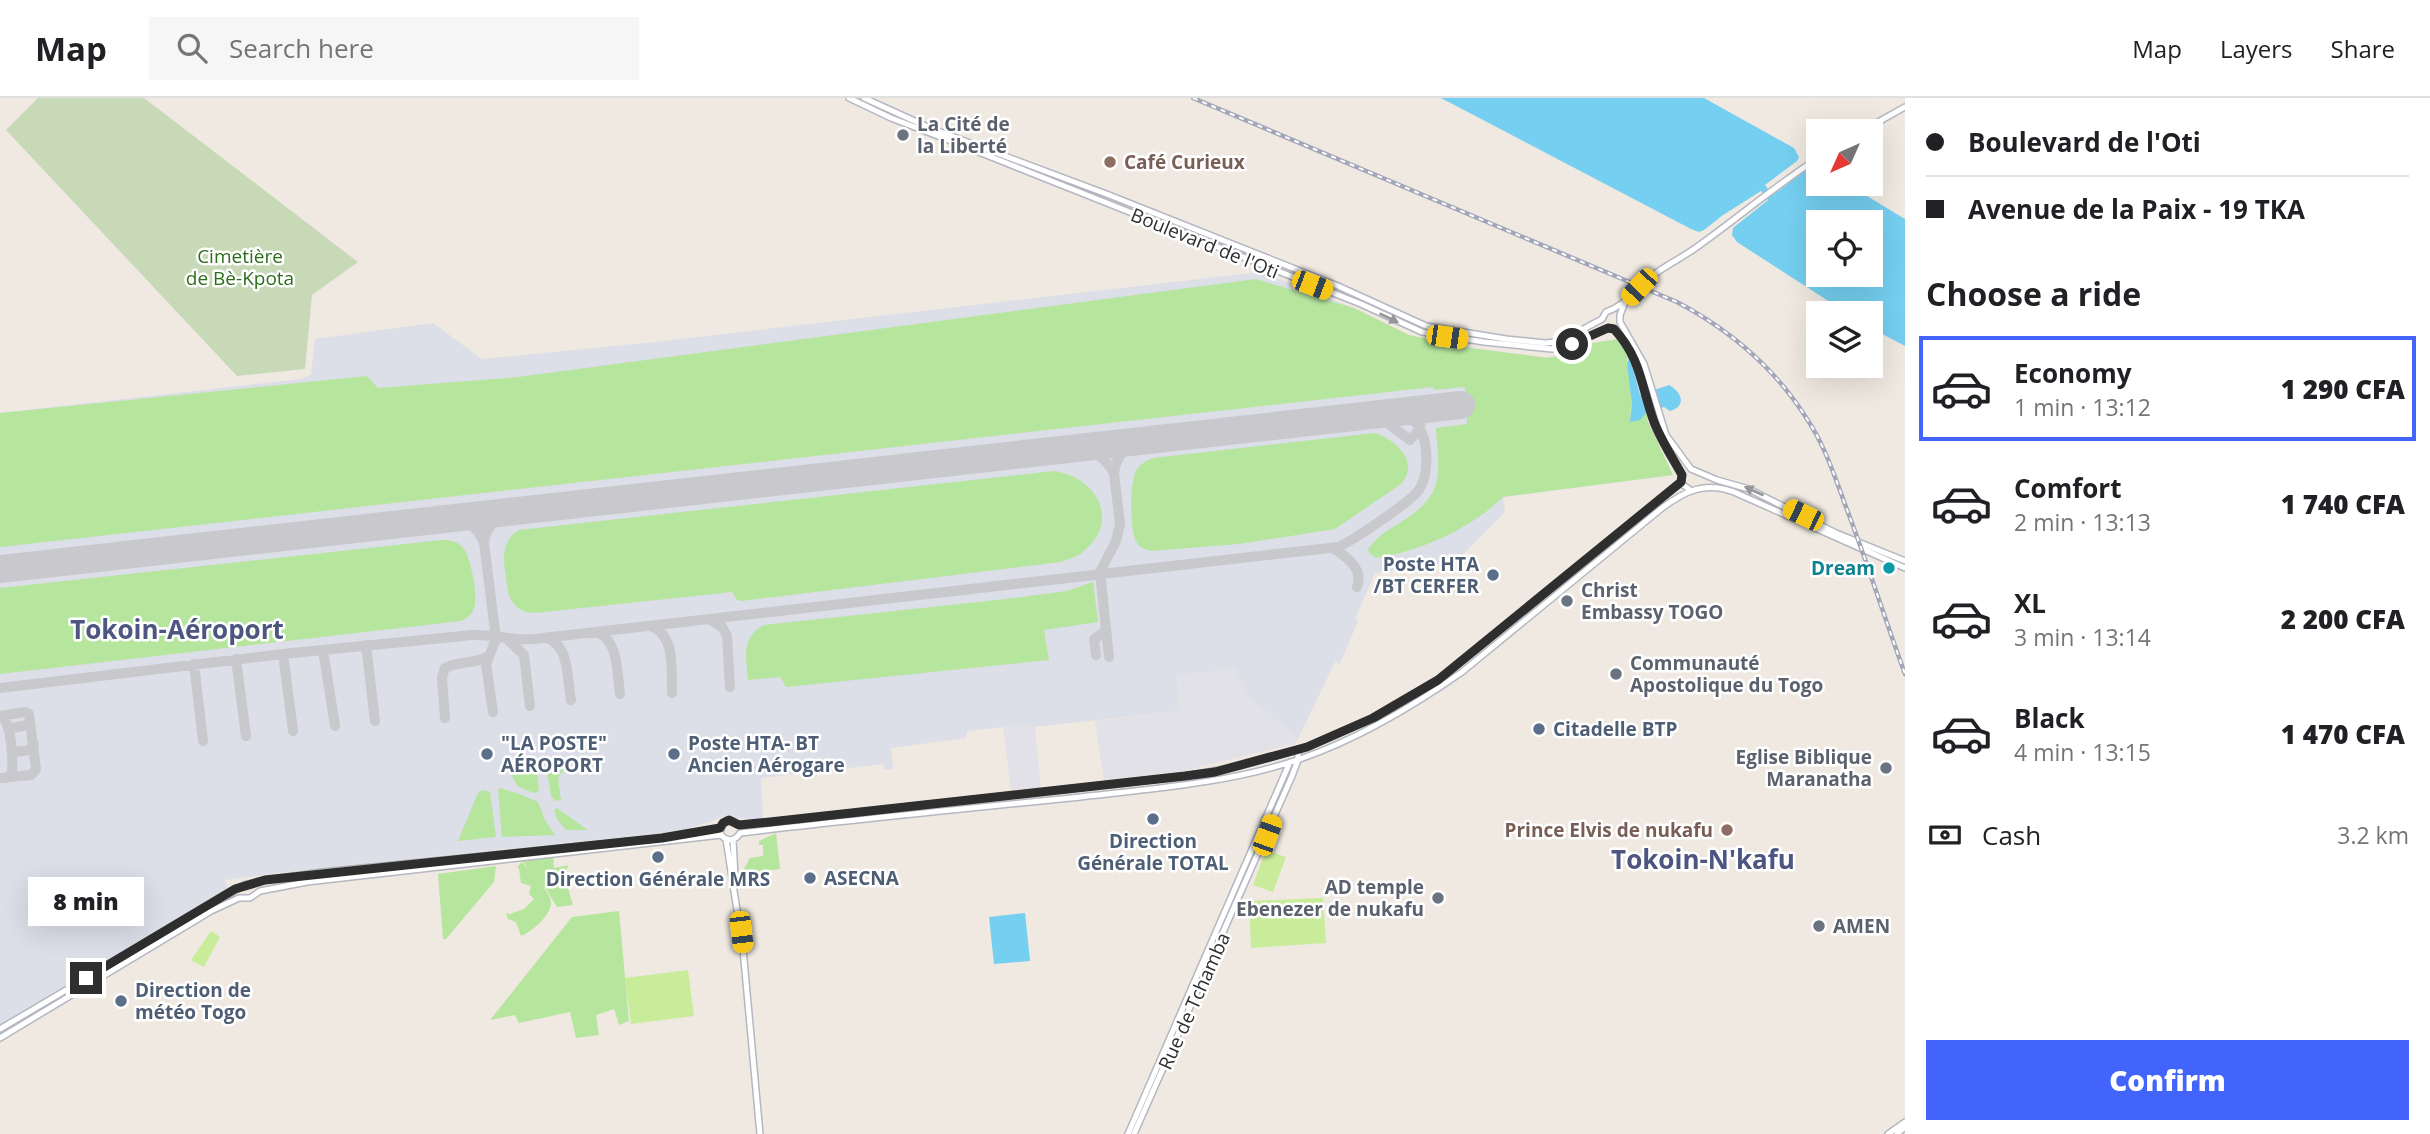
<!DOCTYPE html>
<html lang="en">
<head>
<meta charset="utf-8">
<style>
  body { margin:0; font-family:"Open Sans",sans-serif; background:#f6f6f6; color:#202124; height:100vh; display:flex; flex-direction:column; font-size:26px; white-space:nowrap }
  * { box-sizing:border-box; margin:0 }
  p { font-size:23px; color:#757577 }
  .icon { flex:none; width:38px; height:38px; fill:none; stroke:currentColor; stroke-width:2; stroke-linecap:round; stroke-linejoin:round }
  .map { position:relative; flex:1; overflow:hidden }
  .details { display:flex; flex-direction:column; background:#fff; width:525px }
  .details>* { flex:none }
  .hud { display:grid; align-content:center; height:154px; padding:0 21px; background:#fff }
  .needle { width:46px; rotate:225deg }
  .tools { position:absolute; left:1806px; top:21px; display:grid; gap:14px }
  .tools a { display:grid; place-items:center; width:77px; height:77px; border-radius:0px; background:#fff; box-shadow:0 7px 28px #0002; font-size:35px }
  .end { position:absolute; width:32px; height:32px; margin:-16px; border:9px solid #2e2e2e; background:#fff; box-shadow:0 0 0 4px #fff }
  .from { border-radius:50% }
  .bubble { position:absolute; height:49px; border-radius:0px; background:#fff; box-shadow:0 7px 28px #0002; font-size:23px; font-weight:800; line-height:49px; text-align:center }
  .car { position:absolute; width:21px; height:42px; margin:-21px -10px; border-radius:9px; box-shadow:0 0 5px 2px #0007; background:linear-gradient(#f5c518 24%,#345 0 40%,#f5c518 0 76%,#345 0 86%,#f5c518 0) }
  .hud b { display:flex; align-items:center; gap:24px; height:66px; font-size:26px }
  .hud b+b { border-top:2px solid #e0e0e0 }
  .hud i { width:18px; height:18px; background:#202124 }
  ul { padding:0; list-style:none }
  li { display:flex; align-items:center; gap:21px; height:105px; margin:0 14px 10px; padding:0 7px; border:4px solid transparent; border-radius:0px }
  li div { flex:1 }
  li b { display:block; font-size:26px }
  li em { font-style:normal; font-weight:800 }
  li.on { border-color:#4264fb }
  li>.icon { width:63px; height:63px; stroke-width:1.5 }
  h2 { padding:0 21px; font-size:32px; line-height:84px }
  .pay { display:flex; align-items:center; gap:18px; height:77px; padding:0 21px; font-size:26px }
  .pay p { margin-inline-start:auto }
  .action { display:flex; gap:14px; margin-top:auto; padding:14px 21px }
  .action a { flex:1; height:80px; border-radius:0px; background:#4264fb; color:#fff; font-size:28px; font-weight:800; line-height:80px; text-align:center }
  header { display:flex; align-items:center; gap:42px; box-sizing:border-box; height:98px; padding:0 35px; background:#fff; border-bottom:2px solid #e0e0e0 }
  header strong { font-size:33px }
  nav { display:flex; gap:38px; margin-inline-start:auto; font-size:24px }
  .search { width:490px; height:63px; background:#f6f6f6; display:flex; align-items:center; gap:18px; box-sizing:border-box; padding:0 24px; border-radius:0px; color:#757577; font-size:26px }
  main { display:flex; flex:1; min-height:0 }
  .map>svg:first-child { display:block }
  .industrial { fill:#e3e1e8 }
  .airport { fill:#dcdee8 }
  .green { fill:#b6e59e }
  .cemetery { fill:#c8d9b8 }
  .pitch { fill:#c9ec9a }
  .water { fill:#75cff0; fill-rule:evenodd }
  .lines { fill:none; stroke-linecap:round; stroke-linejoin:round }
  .taxiway { stroke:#c9c8cc; stroke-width:10 }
  .runway { stroke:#c9c8cc; stroke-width:28 }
  .secondary-casing { stroke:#b4b7c1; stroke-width:8 }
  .secondary { stroke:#fff; stroke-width:5 }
  .rail-casing { stroke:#a3a6b8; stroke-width:4.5 }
  .rail { stroke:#fff; stroke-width:2; stroke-dasharray:5; stroke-linecap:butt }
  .oneway { fill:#969696 }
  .route { stroke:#2e2e2e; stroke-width:9 }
  .worship-dot { fill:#6b7280; stroke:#fff; stroke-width:2.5 }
  .education-dot { fill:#8d6e63; stroke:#fff; stroke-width:2.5 }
  .culture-dot { fill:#0f9aa8; stroke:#fff; stroke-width:2.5 }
  .service-dot { fill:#5c6f8a; stroke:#fff; stroke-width:2.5 }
  .labels { text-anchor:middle; stroke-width:5; stroke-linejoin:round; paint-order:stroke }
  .worship-label { font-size:19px; font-weight:bold; fill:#5b616d; stroke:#fff; text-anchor:start }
  .education-label { font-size:19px; font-weight:bold; fill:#785e54; stroke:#fff; text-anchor:start }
  .street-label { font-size:19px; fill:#2e2e2e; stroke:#fff }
  .park-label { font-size:19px; fill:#2c6e1b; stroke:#fff }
  .service-label { font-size:19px; font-weight:bold; fill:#4e5e75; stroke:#fff; text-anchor:start }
  .culture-label { font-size:19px; font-weight:bold; fill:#0d838f; stroke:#fff; text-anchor:end }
  .district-label { font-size:26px; font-weight:bold; fill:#4d5680; stroke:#fff }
</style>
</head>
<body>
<header>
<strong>Map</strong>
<div class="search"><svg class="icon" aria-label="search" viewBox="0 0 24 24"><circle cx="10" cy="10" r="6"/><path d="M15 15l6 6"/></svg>Search here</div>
<nav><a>Map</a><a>Layers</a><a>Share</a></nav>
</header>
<main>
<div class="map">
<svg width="1905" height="1036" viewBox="0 0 1905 1036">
  <rect width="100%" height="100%" fill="#efe9e1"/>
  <path class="industrial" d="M1236 571 1248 598 1298 641 1294 646 1183 673 1104 682 1095 623 1179 613 1177 577Z
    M1031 626 1035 629 1041 690 1011 692 1003 629Z"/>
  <path class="airport" d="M1260 174 1354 210 1408 237 1429 243 1542 260 1567 256 1587 246 1618 241 1631 258 1648 324 1673 377 1503 399 1505 414 1451 469 1437 466 1375 475 1355 521 1358 523 1340 566 1335 564 1298 641 1248 598 1235 571 1177 577 1179 613 1033 629 1031 626 967 633 966 640 891 650 893 671H884L883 666 761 680 763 722 723 719 691 730 665 735 317 770 225 782 227 790 0 928V315L301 281 311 277 315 241 433 225 482 261 655 244Z"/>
  <path class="green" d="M1256 181 1354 210 1409 237 1470 250 1549 260 1567 256 1587 246 1618 241 1631 258 1627 261 1632 306 1630 317 1646 315 1648 324 1673 377 1503 399C1472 430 1419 454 1376 460L1369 455 1368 451C1377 438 1388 432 1401 424 1446 396 1439 377 1436 330L1467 326 1465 289 1434 292 1433 289 0 449V315L367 278 378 290 518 279Z
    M1375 335C1397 342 1420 365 1401 386L1335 431 1239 446 1151 453C1145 451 1140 450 1137 445 1129 434 1130 384 1136 373 1140 366 1146 363 1153 360Z
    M1054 373C1097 379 1120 422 1085 452 1078 459 1069 461 1060 464L741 503 737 502 732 494 535 515C521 515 512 508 508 494 506 473 496 445 519 432Z
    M442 442C450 442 458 443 463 450 471 459 477 495 475 506 474 515 468 520 461 523L0 576V490Z
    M1093 484 1098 524 1044 532 1049 562 786 589 780 579 748 582C746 560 741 539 764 527L1015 500 1067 493Z
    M564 671 558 680 561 702 556 703 551 698 547 673Z
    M537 675 539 691 537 695C525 693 514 689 512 677Z
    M500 690 522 697 538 704 545 722 555 737 502 739 498 692Z
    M482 692 490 694 496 739 458 743 478 695Z
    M557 710 588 732H566L557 721 554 712Z
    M776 735 780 771 741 776 750 760 763 758V747H759V743Z
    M553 757 554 770 569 767 561 781 566 784 573 807 557 809 546 791 543 789C546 793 551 799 551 805 551 817 532 834 521 838L516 824 508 821 506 815 510 816 524 811 534 801 529 796 531 788 521 785 519 771 517 769 522 764 528 771 523 763 526 759Z
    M496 768 494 784 446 841H443L438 776Z
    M619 813 629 923 619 927 614 911 596 917 599 937 576 940 570 914 519 925 515 917 490 922 572 819Z"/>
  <path class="cemetery" d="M38 0H144L358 164 312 197 305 271 237 278 6 32Z"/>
  <path class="pitch" d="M1266 752 1286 759 1273 794 1253 787Z
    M1323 800 1326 845 1251 850 1249 803Z
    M211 833 220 839 204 869 191 862Z
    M688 872 694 918 631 926 625 880Z"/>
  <path class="water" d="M1441 0H1704L1794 50 1799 59 1797 63 1765 87 1773 97 1813 67H1818V86H1847L1905 121V248L1871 230V215H1847L1737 144 1732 137 1733 130 1768 102 1761 93 1723 117 1704 132 1699 134 1691 131ZM1818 124H1871V177H1818Z
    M1630 259 1640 297 1669 287C1682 294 1687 308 1670 313L1664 309 1646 315 1640 322 1630 324 1632 306 1627 265Z
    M1025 815 1030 863 994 866 989 819Z"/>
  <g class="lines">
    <path class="taxiway" d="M1368 318 1382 321 1410 342 1420 331 1421 318 1417 312
      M1069 352C1090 350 1103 356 1114 375 1117 354 1128 347 1147 342
      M451 421C468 422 478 429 484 445L496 541 486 566 493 614
      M484 445C486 428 496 420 512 414
      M1333 450C1347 459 1364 471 1357 489
      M709 521 722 529 727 538 730 589
      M652 529C676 537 671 574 672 595
      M596 534C619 541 617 576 620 596
      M547 540C570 548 567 581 571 602
      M508 542 524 557 530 608
      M366 547 375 623
      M323 552 335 628
      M283 556 293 633
      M1096 557 1094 541 1103 535 1106 531
      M1109 559 1100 474 1116 443 1120 426 1114 375
      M236 561 246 638
      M194 566 203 643
      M0 590 283 556 472 537C494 536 513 543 534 541L1338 449C1351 444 1410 404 1418 393 1430 378 1429 340 1416 325 1409 318 1401 317 1391 315
      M0 618 25 614 29 616 36 671 31 677 0 680
      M1 618C12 625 13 662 12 675L6 680
      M445 620 442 579 445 570C458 563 474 566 487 559
      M8 631 27 627 30 623
      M11 651 15 654 29 652 34 646"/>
    <path class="runway" d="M0 471 1461 307"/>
    <defs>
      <path id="secondary" d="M849 0 891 20 951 43 1361 206 1422 234 1484 244 1552 251 1563 249 1608 230 1614 231 1635 260 1656 328 1682 377V386L1690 392
        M864 0 930 30 1109 97 1338 188 1426 228 1506 241 1545 245 1556 244 1578 234 1602 221 1606 214C1627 207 1638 188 1656 175 1670 165 1687 157 1701 146 1740 118 1778 86 1818 60
        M1862 33 1905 9
        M1625 204 1620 217V224L1644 266 1666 337 1691 371 1717 382 1749 391 1836 435 1905 463
        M1681 384 1438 582 1373 620 1307 649 1240 668 1186 678 770 724 739 727 729 722 723 725 720 735C725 744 735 744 740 735 850 722 961 711 1071 700 1147 691 1227 686 1300 661 1358 641 1412 609 1462 574L1662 410C1685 393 1705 383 1734 394L1905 470
        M726 741 743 851 760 1036
        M733 742 735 779
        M0 931 244 787 265 782 321 774 662 740 720 730
        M0 940 211 813 239 800H250L260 793 307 784 721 737
        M1128 1036 1290 664
        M1134 1036 1292 678 1298 662V652
        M1888 1036 1905 1024
        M1897 1036 1905 1029"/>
    </defs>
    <use href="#secondary" class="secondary-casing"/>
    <use href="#secondary" class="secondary"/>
    <defs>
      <path id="rail" d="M1193 0 1677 204C1730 232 1775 270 1807 321 1825 348 1835 379 1846 409 1867 464 1885 521 1905 576"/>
    </defs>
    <use href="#rail" class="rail-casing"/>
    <use href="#rail" class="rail"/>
  </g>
  <defs><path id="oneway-solid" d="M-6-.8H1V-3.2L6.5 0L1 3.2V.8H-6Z" transform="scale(1.75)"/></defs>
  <g class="oneway">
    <use href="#oneway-solid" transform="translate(1389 220) rotate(26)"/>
    <use href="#oneway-solid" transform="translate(1754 393) rotate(-156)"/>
  </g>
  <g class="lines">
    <path class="route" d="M86 880 235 791 265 782 662 740 720 730 723 725 729 722 739 727 770 724 1185 678 1215 674 1307 649 1373 620 1438 582 1681 384 1682 377C1672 359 1661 342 1654 324 1641 288 1641 260 1614 231L1608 230 1572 246"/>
  </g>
  <g class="worship-dot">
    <circle cx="903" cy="37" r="7"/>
    <circle cx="1567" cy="503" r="7"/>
    <circle cx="1616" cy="576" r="7"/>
    <circle cx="1886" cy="670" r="7"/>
    <circle cx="1438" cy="800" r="7"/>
    <circle cx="1819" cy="828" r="7"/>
  </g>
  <g class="education-dot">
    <circle cx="1110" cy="64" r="7"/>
    <circle cx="1727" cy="732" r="7"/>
  </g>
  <circle class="culture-dot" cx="1889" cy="470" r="7"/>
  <g class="service-dot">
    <circle cx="1493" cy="477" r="7"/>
    <circle cx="1539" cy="631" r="7"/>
    <circle cx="487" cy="656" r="7"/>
    <circle cx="674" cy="656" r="7"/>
    <circle cx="1153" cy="721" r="7"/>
    <circle cx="658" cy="759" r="7"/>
    <circle cx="810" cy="780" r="7"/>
    <circle cx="121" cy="903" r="7"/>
  </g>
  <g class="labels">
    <g class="worship-label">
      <text x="917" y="33">La Cité de<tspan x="917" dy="22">la Liberté</tspan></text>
      <text x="1581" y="499">Christ<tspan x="1581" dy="22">Embassy TOGO</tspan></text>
      <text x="1630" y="572">Communauté<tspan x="1630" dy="22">Apostolique du Togo</tspan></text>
      <text x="1872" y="666" text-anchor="end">Eglise Biblique<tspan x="1872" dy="22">Maranatha</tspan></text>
      <text x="1424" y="796" text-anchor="end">AD temple<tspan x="1424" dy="22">Ebenezer de nukafu</tspan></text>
      <text x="1833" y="835">AMEN</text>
    </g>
    <g class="education-label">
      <text x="1124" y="71">Café Curieux</text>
      <text x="1713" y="739" text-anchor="end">Prince Elvis de nukafu</text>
    </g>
    <g class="street-label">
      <text transform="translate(1205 145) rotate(22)" y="7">Boulevard de l'Oti</text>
      <text transform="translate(1194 903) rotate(-66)" y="7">Rue de Tchamba</text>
    </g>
    <g class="park-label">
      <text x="240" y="165">Cimetière<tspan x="240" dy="22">de Bè-Kpota</tspan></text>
    </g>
    <g class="service-label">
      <text x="1479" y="473" text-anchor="end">Poste HTA<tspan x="1479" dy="22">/BT CERFER</tspan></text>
      <text x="1553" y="638">Citadelle BTP</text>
      <text x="501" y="652">"LA POSTE"<tspan x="501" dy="22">AÉROPORT</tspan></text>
      <text x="688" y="652">Poste HTA- BT<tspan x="688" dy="22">Ancien Aérogare</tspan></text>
      <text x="1153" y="750" text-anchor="middle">Direction<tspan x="1153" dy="22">Générale TOTAL</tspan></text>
      <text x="824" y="787">ASECNA</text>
      <text x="658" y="788" text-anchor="middle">Direction Générale MRS</text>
      <text x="135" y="899">Direction de<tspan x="135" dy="22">météo Togo</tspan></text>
    </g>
    <g class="culture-label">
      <text x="1875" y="477">Dream</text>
    </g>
    <g class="district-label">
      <text x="177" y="541">Tokoin-Aéroport</text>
      <text x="1703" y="771">Tokoin-N'kafu</text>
    </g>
  </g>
</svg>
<div class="tools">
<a><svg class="needle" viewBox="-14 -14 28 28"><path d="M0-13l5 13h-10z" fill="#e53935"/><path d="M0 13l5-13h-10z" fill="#757577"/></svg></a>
<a><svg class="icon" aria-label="locate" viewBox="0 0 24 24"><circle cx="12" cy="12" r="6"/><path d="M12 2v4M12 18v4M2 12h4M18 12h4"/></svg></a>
<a><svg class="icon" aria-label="layers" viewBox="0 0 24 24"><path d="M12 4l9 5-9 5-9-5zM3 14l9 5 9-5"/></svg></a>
</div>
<i class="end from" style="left:1572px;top:246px"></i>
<i class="end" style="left:86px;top:880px"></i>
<div class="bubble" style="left:28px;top:779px;width:116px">8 min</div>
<i class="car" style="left:1312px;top:187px;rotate:111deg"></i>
<i class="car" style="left:1639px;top:189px;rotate:223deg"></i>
<i class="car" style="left:1447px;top:239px;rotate:98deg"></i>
<i class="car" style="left:1803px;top:417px;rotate:296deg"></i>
<i class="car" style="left:1267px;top:737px;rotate:20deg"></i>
<i class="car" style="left:741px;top:834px;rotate:173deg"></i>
</div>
<section class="details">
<div class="hud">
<b><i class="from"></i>Boulevard de l'Oti</b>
<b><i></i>Avenue de la Paix - 19 TKA</b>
</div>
<h2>Choose a ride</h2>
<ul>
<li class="on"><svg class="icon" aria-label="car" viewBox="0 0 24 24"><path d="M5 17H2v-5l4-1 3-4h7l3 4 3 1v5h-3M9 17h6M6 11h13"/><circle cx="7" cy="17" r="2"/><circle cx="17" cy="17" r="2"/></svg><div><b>Economy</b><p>1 min · 13:12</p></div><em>1 290 CFA</em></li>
<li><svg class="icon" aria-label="car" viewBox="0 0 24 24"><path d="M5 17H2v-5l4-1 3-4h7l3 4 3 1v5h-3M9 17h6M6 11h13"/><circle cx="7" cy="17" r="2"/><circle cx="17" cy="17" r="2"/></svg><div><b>Comfort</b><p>2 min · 13:13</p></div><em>1 740 CFA</em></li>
<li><svg class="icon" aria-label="car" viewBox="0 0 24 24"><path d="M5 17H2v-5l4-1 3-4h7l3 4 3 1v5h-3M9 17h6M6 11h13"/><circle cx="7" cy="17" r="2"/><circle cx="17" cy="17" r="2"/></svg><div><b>XL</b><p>3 min · 13:14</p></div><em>2 200 CFA</em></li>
<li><svg class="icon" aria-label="car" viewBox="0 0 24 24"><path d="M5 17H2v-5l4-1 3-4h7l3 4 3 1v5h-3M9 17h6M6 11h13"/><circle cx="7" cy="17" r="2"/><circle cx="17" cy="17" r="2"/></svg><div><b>Black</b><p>4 min · 13:15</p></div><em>1 470 CFA</em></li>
</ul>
<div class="pay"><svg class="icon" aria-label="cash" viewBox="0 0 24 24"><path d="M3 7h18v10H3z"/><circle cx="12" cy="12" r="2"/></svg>Cash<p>3.2 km</p></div>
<div class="action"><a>Confirm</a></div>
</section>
</main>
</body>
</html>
